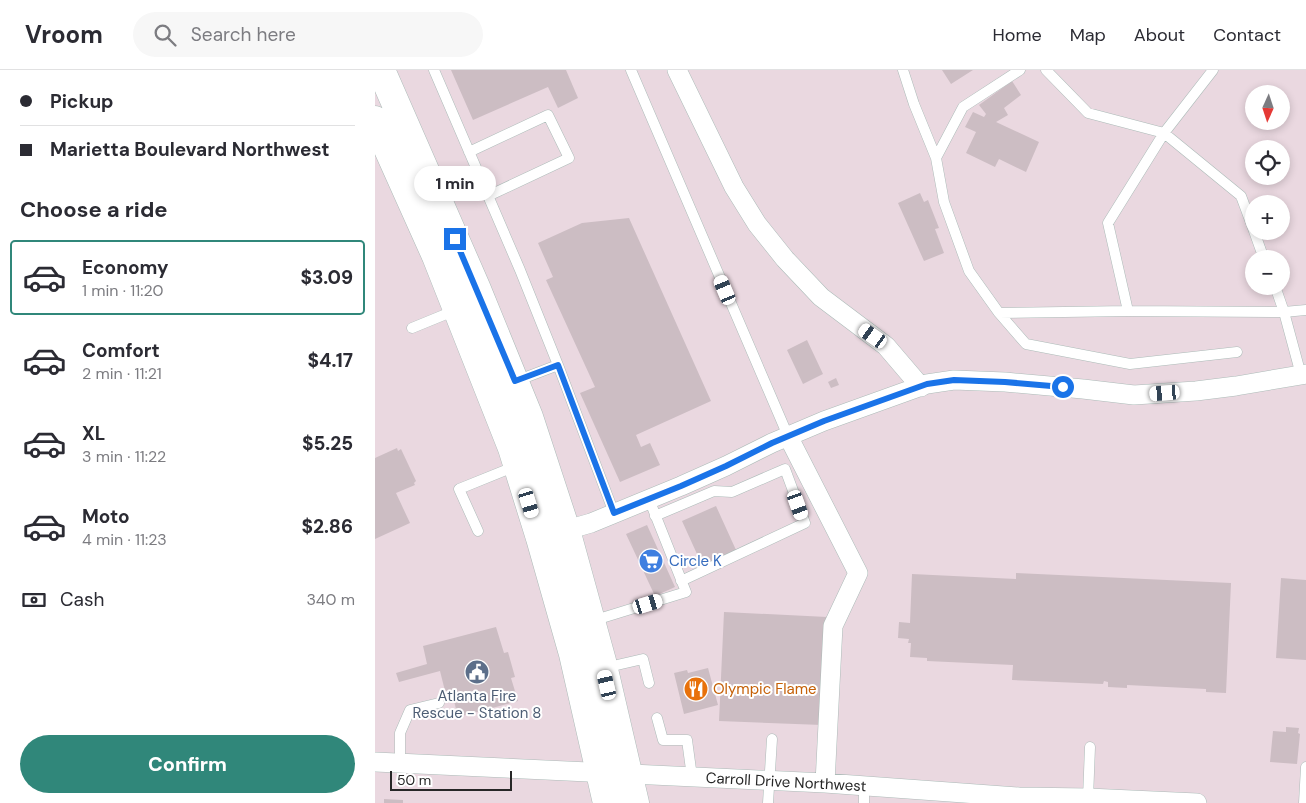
<!DOCTYPE html>
<html lang="en">
<head>
<meta charset="utf-8">
<style>
  body { margin:0; font-family:"DM Sans",sans-serif; background:#f7f7f7; color:#2b2b33; height:100vh; display:flex; flex-direction:column; font-size:19px; white-space:nowrap }
  * { box-sizing:border-box; margin:0 }
  p { font-size:16px; color:#7c7c81 }
  .icon { flex:none; width:28px; height:28px; fill:none; stroke:currentColor; stroke-width:2; stroke-linecap:round; stroke-linejoin:round }
  .map { position:relative; flex:1; overflow:hidden }
  .drawer { display:flex; flex-direction:column; background:#fff; width:375px }
  .drawer>* { flex:none }
  .hud { display:grid; align-content:center; height:110px; padding:0 20px; background:#fff }
  .needle { width:32px; rotate:183deg }
  .tools { position:absolute; left:870px; top:15px; display:grid; gap:10px }
  .tools a { display:grid; place-items:center; width:45px; height:45px; border-radius:50%; background:#fff; box-shadow:0 2px 8px #0003; font-size:25px }
  .scale { position:absolute; left:15px; bottom:12px; width:122px; box-sizing:border-box; padding-left:5px; border:2px solid #272727; border-top:0; font-size:14px; line-height:18px; white-space:nowrap; color:#272727; -webkit-text-stroke:4px #fff; paint-order:stroke }
  .end { position:absolute; width:22px; height:22px; margin:-11px; border:6px solid #1a73e8; background:#fff; box-shadow:0 0 0 2px #fff }
  .from { border-radius:50% }
  .bubble { position:absolute; height:35px; border-radius:18px; background:#fff; box-shadow:0 2px 8px #0003; font-size:16px; font-weight:800; line-height:35px; text-align:center }
  .car { position:absolute; width:15px; height:30px; margin:-15px -8px; border-radius:6px; box-shadow:0 0 4px 1px #0007; background:linear-gradient(#fff 24%,#345 0 40%,#fff 0 76%,#345 0 86%,#fff 0) }
  .hud b { display:flex; align-items:center; gap:18px; height:48px; font-size:19px }
  .hud b+b { border-top:1px solid #e1e1e2 }
  .hud i { width:12px; height:12px; background:#2b2b33 }
  ul { padding:0; list-style:none }
  li { display:flex; align-items:center; gap:15px; height:75px; margin:0 10px 8px; padding:0 10px; border:2px solid transparent; border-radius:5px }
  li div { flex:1 }
  li b { display:block; font-size:19px }
  li em { font-style:normal; font-weight:800 }
  li.current { border-color:#30877a }
  li>.icon { width:45px; height:45px; stroke-width:1.5 }
  h2 { padding:0 20px; font-size:22px; line-height:60px }
  .pay { display:flex; align-items:center; gap:12px; height:55px; padding:0 20px; font-size:19px }
  .pay p { margin-inline-start:auto }
  .cta { display:flex; gap:10px; margin-top:auto; padding:10px 20px }
  .cta a { flex:1; height:58px; border-radius:30px; background:#30877a; color:#fff; font-size:20px; font-weight:800; line-height:58px; text-align:center }
  header { display:flex; align-items:center; gap:30px; box-sizing:border-box; height:70px; padding:0 25px; background:#fff; border-bottom:1px solid #e1e1e2 }
  header strong { font-size:24px }
  nav { display:flex; gap:28px; margin-inline-start:auto; font-size:18px }
  .search { width:350px; height:45px; background:#f7f7f7; display:flex; align-items:center; gap:12px; box-sizing:border-box; padding:0 18px; border-radius:28px; color:#7c7c81; font-size:19px }
  main { display:flex; flex:1; min-height:0 }
  .map>svg:first-child { display:block }
  .building { fill:#ccbdc3 }
  .lines { fill:none; stroke-linecap:round; stroke-linejoin:round }
  .service-casing { stroke:#acbbb8; stroke-width:11 }
  .minor-casing { stroke:#acbbb8; stroke-width:20 }
  .secondary-casing { stroke:#acbbb8; stroke-width:29 }
  .service { stroke:#fff; stroke-width:10 }
  .minor { stroke:#fff; stroke-width:19 }
  .secondary { stroke:#fff; stroke-width:28 }
  .route { stroke:#1a73e8; stroke-width:6 }
  .labels { text-anchor:middle; stroke-width:4; stroke-linejoin:round; paint-order:stroke }
  .shop-label { font-size:15px; fill:#366cbe; stroke:#fff; text-anchor:start }
  .food-label { font-size:15px; fill:#c56008; stroke:#fff; text-anchor:start }
  .service-label { font-size:15px; fill:#4e5e75; stroke:#fff }
  .street-label { font-size:15px; fill:#272727; stroke:#fff }
</style>
</head>
<body>
<header>
<strong>Vroom</strong>
<div class="search"><svg class="icon" aria-label="search" viewBox="0 0 24 24"><circle cx="10" cy="10" r="6"/><path d="M15 15l6 6"/></svg>Search here</div>
<nav><a>Home</a><a>Map</a><a>About</a><a>Contact</a></nav>
</header>
<main>
<section class="drawer">
<div class="hud">
<b><i class="from"></i>Pickup</b>
<b><i></i>Marietta Boulevard Northwest</b>
</div>
<h2>Choose a ride</h2>
<ul>
<li class="current"><svg class="icon" aria-label="car" viewBox="0 0 24 24"><path d="M5 17H2v-5l4-1 3-4h7l3 4 3 1v5h-3M9 17h6M6 11h13"/><circle cx="7" cy="17" r="2"/><circle cx="17" cy="17" r="2"/></svg><div><b>Economy</b><p>1 min · 11:20</p></div><em>$3.09</em></li>
<li><svg class="icon" aria-label="car" viewBox="0 0 24 24"><path d="M5 17H2v-5l4-1 3-4h7l3 4 3 1v5h-3M9 17h6M6 11h13"/><circle cx="7" cy="17" r="2"/><circle cx="17" cy="17" r="2"/></svg><div><b>Comfort</b><p>2 min · 11:21</p></div><em>$4.17</em></li>
<li><svg class="icon" aria-label="car" viewBox="0 0 24 24"><path d="M5 17H2v-5l4-1 3-4h7l3 4 3 1v5h-3M9 17h6M6 11h13"/><circle cx="7" cy="17" r="2"/><circle cx="17" cy="17" r="2"/></svg><div><b>XL</b><p>3 min · 11:22</p></div><em>$5.25</em></li>
<li><svg class="icon" aria-label="car" viewBox="0 0 24 24"><path d="M5 17H2v-5l4-1 3-4h7l3 4 3 1v5h-3M9 17h6M6 11h13"/><circle cx="7" cy="17" r="2"/><circle cx="17" cy="17" r="2"/></svg><div><b>Moto</b><p>4 min · 11:23</p></div><em>$2.86</em></li>
</ul>
<div class="pay"><svg class="icon" aria-label="cash" viewBox="0 0 24 24"><path d="M3 7h18v10H3z"/><circle cx="12" cy="12" r="2"/></svg>Cash<p>340 m</p></div>
<div class="cta"><a>Confirm</a></div>
</section>
<div class="map">
<svg width="931" height="733" viewBox="0 0 931 733">
  <rect width="100%" height="100%" fill="#ead8e0"/>
  <path class="building" d="M76 0H191L203 28 183 38 173 17 98 50Z
    M567 0H598L576 14Z
    M637 11 646 25 629 38 633 45 621 52 664 72 651 102 624 89 620 97 591 83 601 62 590 57 598 42 609 47 611 44 604 35Z
    M545 123 549 132 553 130 564 158 560 159 569 183 549 191 523 133Z
    M254 148 336 331 261 365 266 377 275 373 285 395 245 412 205 323 220 317 171 210 178 207 163 173 207 153Z
    M432 270 448 304 428 314 412 280Z
    M461 308 464 315 456 318 453 312Z
    M22 378 23 381 26 379 41 411 39 413 40 415 21 423 35 453 0 469V388Z
    M341 436 361 480 327 495 307 451Z
    M272 455 300 517 280 526 251 464Z
    M641 503 856 513 851 623 831 622V619L752 615V618L733 617V612L729 611 728 614 637 610 638 595 552 591V588L535 587 536 573H533L534 569 523 568 524 552 535 553 537 504 641 509Z
    M906 508 931 510V590L901 588Z
    M349 542 452 547 447 655 344 651Z
    M121 557 129 583 133 582 140 607 136 608 143 631 83 647 78 627 72 629 65 601 24 612 21 603 52 594 48 576Z
    M333 598 343 635 309 644 299 603 312 600 313 603Z
    M911 657 924 658 923 663 925 664 922 694 895 692 898 661 911 662Z
    M9 729 28 730V733H9Z"/>
  <g class="lines">
    <defs>
      <path id="service" d="M59 0 145 200 183 295 141 311
        M256 0 413 366
        M528 0 539 34 561 88 569 132 594 201 624 243 651 274 755 294 862 282
        M671 0 713 43 789 63 866 126 879 161
        M94 82 173 45 194 88 113 126
        M561 88 588 37 645 0
        M879 161 889 189
        M900 216 909 242 926 305
        M753 241 733 153 789 63 838 0
        M624 243 753 241 909 242 931 240
        M37 258 81 240
        M183 295 239 443
        M280 446 339 421 357 422 410 399 430 453 306 511
        M103 461 84 419 141 396
        M217 551 311 522 274 429
        M229 598 268 589 274 613
        M282 648 288 670H312L317 707
        M25 693V663L35 640 64 633
        M713 728 715 677
        M393 733 397 669
        M489 733V716
        M929 733 931 697"/>
      <path id="minor" d="M302 0 359 117 382 154 410 189 446 227 511 276 546 317
        M413 366 483 503 458 556 450 713
        M181 463 216 453 306 416 351 396 397 373 449 351 552 314 579 310 630 312 708 319 759 325 821 321 861 316 931 304
        M0 692 450 713 644 727 713 728 822 733"/>
      <path id="secondary" d="M6 0 101 217 154 347 191 460 227 591 260 733
        M0 50 61 186 137 378 165 468 198 584 232 733"/>
    </defs>
    <use href="#service" class="service-casing"/>
    <use href="#minor" class="minor-casing"/>
    <use href="#secondary" class="secondary-casing"/>
    <use href="#service" class="service"/>
    <use href="#minor" class="minor"/>
    <use href="#secondary" class="secondary"/>
  </g>
  <g class="lines">
    <path class="route" d="M80 169 140 311 183 295 239 443 306 416 351 396 397 373 449 351 552 314 579 310 630 312 688 317"/>
  </g>
  <defs>
    <symbol id="supermarket-disc" viewBox="-11 -11 22 22"><circle r="9.5" fill="#3f7fe0" stroke="#fff"/><path d="M-6-5.5h2.5l.6 2H6L4.5 2H-2.5L-4.4-4H-6ZM-1.5 3.2a1.3 1.3 0 1 0 .1 0ZM3 3.2a1.3 1.3 0 1 0 .1 0Z" fill="#fff"/></symbol>
    <symbol id="civic-disc" viewBox="-11 -11 22 22"><circle r="9.5" fill="#5c6f8a" stroke="#fff"/><path d="M-.6-6.5H3V-4.5H.6V-3L4-1V1h2V6H-6V1h2V-1L-.6-3ZM-1.2 2.5V6h2.4V2.5Z" fill="#fff"/></symbol>
    <symbol id="restaurant-disc" viewBox="-11 -11 22 22"><circle r="9.5" fill="#e8710a" stroke="#fff"/><path d="M-5-6h1v4h1v-4h1v4h1v-4h1v5L-1.5 .5V6h-2V.5L-5-1ZM5-6V6H3V1.5H1.5Q1.5-4 5-6Z" fill="#fff"/></symbol>
  </defs>
  <g fill-rule="evenodd">
    <use href="#supermarket-disc" x="262" y="477" width="28" height="28"/>
    <use href="#civic-disc" x="88" y="588" width="28" height="28"/>
    <use href="#restaurant-disc" x="307" y="605" width="28" height="28"/>
  </g>
  <g class="labels">
    <g class="shop-label">
      <text x="294" y="496">Circle K</text>
    </g>
    <g class="food-label">
      <text x="338" y="624">Olympic Flame</text>
    </g>
    <g class="service-label">
      <text x="102" y="631">Atlanta Fire<tspan x="102" dy="17">Rescue - Station 8</tspan></text>
    </g>
    <g class="street-label">
      <text transform="translate(411 712) rotate(3)" y="5">Carroll Drive Northwest</text>
    </g>
  </g>
</svg>
<div class="tools">
<a><svg class="needle" viewBox="-14 -14 28 28"><path d="M0-13l5 13h-10z" fill="#e53935"/><path d="M0 13l5-13h-10z" fill="#7c7c81"/></svg></a>
<a><svg class="icon" aria-label="locate" viewBox="0 0 24 24"><circle cx="12" cy="12" r="6"/><path d="M12 2v4M12 18v4M2 12h4M18 12h4"/></svg></a>
<a>+</a>
<a>−</a>
</div>
<div class="scale">50 m</div>
<i class="end from" style="left:688px;top:317px"></i>
<i class="end" style="left:80px;top:169px"></i>
<div class="bubble" style="left:39px;top:96px;width:82px">1 min</div>
<i class="car" style="left:350px;top:220px;rotate:337deg"></i>
<i class="car" style="left:498px;top:266px;rotate:305deg"></i>
<i class="car" style="left:790px;top:323px;rotate:266deg"></i>
<i class="car" style="left:154px;top:433px;rotate:163deg"></i>
<i class="car" style="left:423px;top:435px;rotate:160deg"></i>
<i class="car" style="left:273px;top:534px;rotate:73deg"></i>
<i class="car" style="left:232px;top:615px;rotate:347deg"></i>
</div>
</main>
</body>
</html>
